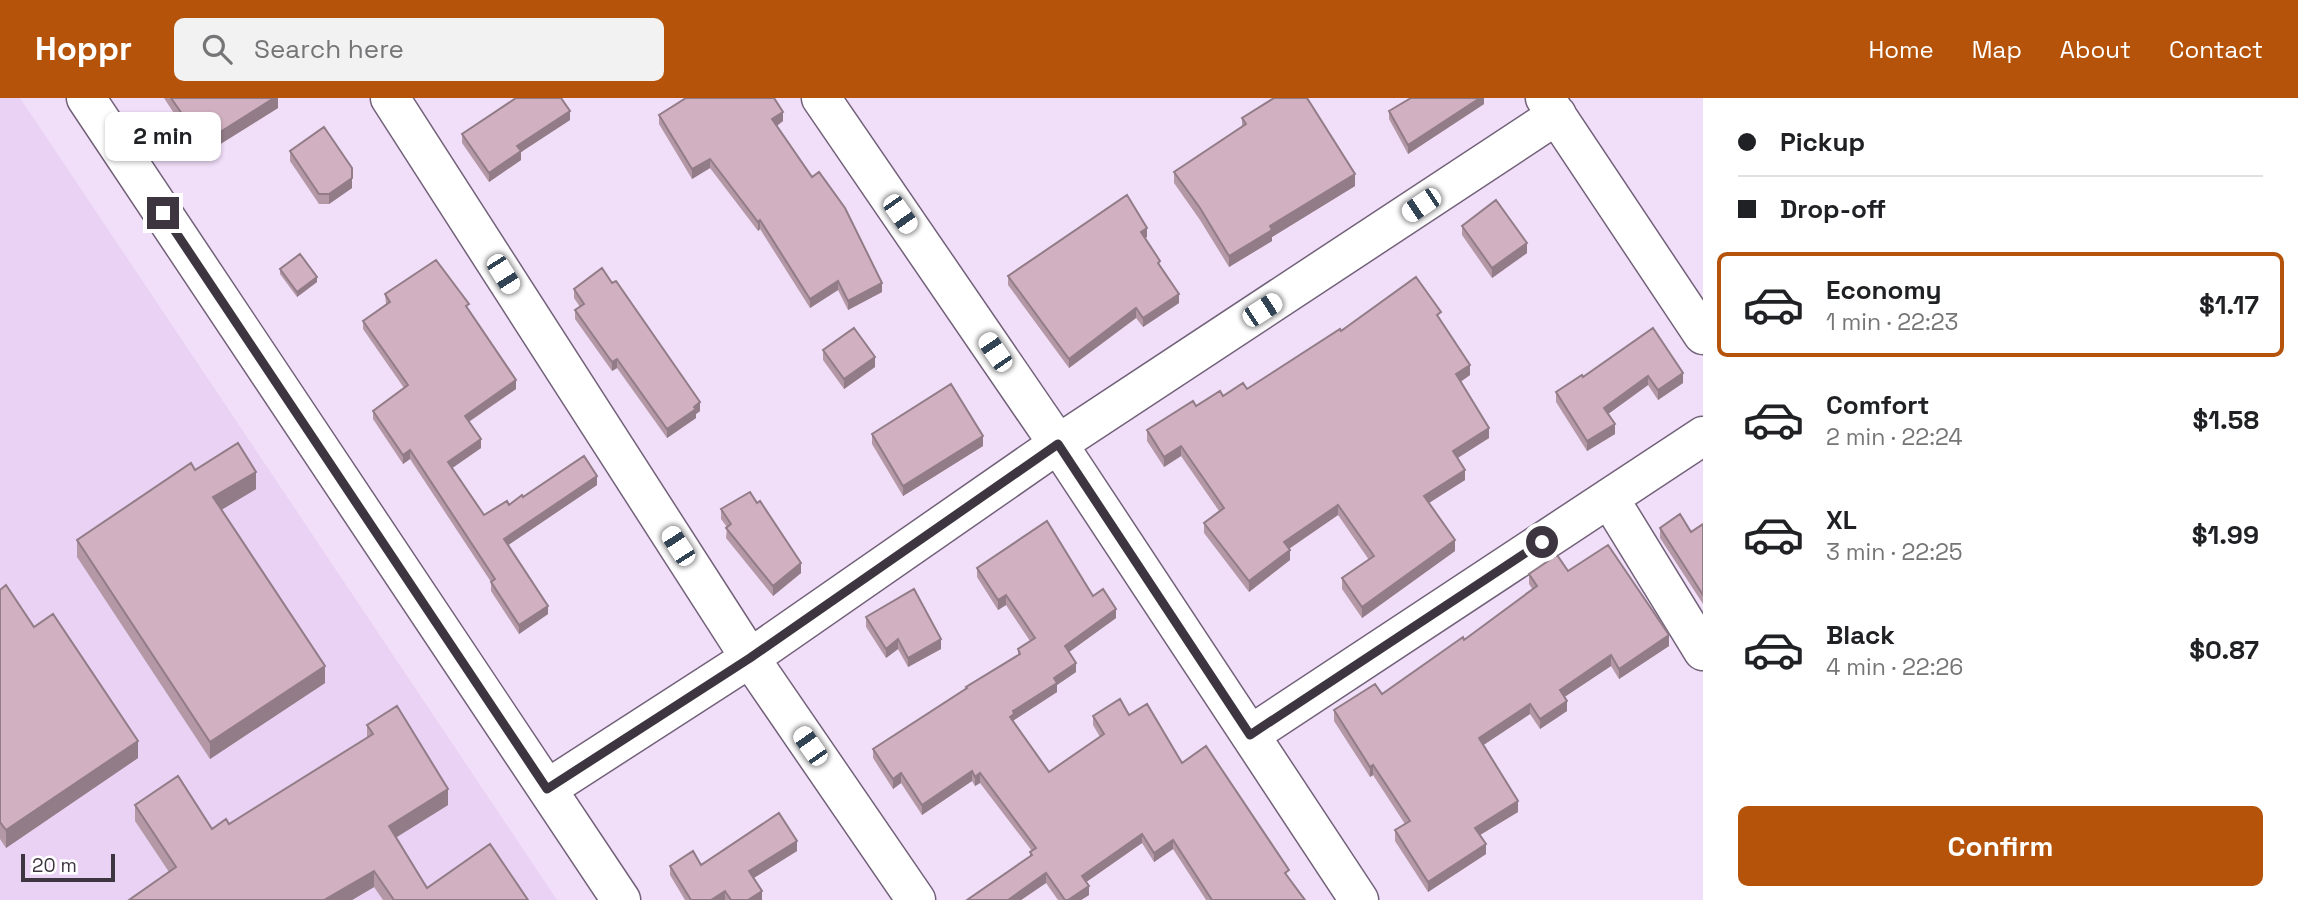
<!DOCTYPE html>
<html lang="en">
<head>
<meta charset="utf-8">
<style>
  body { margin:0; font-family:"Space Grotesk",sans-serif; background:#f2f2f2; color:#202124; height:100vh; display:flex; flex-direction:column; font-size:26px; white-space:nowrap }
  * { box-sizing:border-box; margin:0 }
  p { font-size:23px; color:#757577 }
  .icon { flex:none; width:38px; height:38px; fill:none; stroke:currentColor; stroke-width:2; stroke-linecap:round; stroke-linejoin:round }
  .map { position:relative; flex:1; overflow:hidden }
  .side { display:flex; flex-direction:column; background:#fff; width:595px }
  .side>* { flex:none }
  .guide { display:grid; align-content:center; height:154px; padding:0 35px; background:#fff }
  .scale { position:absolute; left:21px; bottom:18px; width:94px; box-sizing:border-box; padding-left:7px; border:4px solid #3d3540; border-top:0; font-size:19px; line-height:24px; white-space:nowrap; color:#3d3540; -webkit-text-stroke:5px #fff; paint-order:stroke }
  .end { position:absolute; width:32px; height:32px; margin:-16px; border:9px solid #3d3540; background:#fff; box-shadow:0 0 0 4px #fff }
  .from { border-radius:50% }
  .bubble { position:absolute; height:49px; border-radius:10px; background:#fff; box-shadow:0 2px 5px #0004; font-size:23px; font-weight:700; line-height:49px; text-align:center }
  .car { position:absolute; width:21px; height:42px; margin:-21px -10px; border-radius:9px; box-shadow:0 0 5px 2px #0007; background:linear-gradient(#fff 24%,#345 0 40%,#fff 0 76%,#345 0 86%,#fff 0) }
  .guide b { display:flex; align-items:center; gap:24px; height:66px; font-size:26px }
  .guide b+b { border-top:2px solid #e0e0e0 }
  .guide i { width:18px; height:18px; background:#202124 }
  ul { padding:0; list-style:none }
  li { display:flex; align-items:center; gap:21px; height:105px; margin:0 14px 10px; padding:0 21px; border:4px solid transparent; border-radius:10px }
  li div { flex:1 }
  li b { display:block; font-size:26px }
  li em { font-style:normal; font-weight:700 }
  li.on { border-color:#b45309 }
  li>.icon { width:63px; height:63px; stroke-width:1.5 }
  .button { display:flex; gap:14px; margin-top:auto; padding:14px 35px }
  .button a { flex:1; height:80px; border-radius:10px; background:#b45309; color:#fff; font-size:28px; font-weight:700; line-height:80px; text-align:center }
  header { display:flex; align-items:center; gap:42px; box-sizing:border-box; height:98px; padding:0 35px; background:#b45309; color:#fff }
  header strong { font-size:33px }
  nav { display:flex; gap:38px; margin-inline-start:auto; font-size:24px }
  .search { width:490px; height:63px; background:#f2f2f2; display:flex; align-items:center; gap:18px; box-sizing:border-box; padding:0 24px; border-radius:10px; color:#757577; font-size:26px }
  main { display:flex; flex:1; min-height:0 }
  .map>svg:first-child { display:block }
  .built { fill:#e9d2f3 }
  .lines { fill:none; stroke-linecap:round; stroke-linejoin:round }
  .minor-casing { stroke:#726279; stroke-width:41 }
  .minor { stroke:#fff; stroke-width:38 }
  .wall { fill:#b498a6 }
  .shaded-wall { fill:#927c87 }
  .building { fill:#d1b1c1; stroke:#927c87; stroke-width:2 }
  .route { stroke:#3d3540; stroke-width:9 }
</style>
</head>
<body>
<header>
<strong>Hoppr</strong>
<div class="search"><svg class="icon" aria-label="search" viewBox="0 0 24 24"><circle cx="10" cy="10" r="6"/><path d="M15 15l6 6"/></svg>Search here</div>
<nav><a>Home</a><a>Map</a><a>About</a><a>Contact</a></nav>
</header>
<main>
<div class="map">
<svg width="1703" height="802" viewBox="0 0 1703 802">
  <rect width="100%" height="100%" fill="#f1def9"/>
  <path class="built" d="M0 0H20L557 802H0Z"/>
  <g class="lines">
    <defs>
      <path id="minor" d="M86 0 621 802
        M390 0 750 560 916 802
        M821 0 1058 346 1359 802
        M1545 0 1703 237
        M1609 400 1703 553
        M1250 637 1703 338
        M547 691 750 560 1058 346 1557 17"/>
    </defs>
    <use href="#minor" class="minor-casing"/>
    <use href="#minor" class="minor"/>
  </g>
  <path class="wall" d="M164 0H278V10L198 60 179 30V23Z
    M1484 0V6L1408 56 1389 21V13Z
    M659 17 783 23 777 28 882 194 848 212 838 192 810 210 760 131 758 133 710 70 692 81 659 26Z
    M1242 20 1355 88 1272 139V143L1229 169 1200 122 1174 85V74L1242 28Z
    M570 22 521 54V62L489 84 462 45V36Z
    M290 53 352 90 329 106H319L290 63Z
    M1462 128 1527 155 1492 180 1462 137Z
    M1147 139 1145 140 1179 205 1143 229 1136 220 1069 270 1008 187V178Z
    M280 171 317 184 297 199 280 176Z
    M574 191 700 313 696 316V320L667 340 617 270 612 273 575 221V212L580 209 574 200Z
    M385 196 469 212 516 291 469 324 481 350 452 370 484 417 509 407 523 399 597 387 508 447 548 516 519 536 491 493V484L410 361 403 366 373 321V313L404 290 363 231V223L386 206Z
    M1441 223 1470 277 1460 284 1489 340 1457 360 1465 382 1429 405 1455 453 1362 520 1342 491V480L1369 462 1338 417 1289 451 1290 462 1249 494 1204 435V425L1219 413 1181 358 1164 369 1147 343V332L1196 308 1247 291 1341 233Z
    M1653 230 1683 285 1658 302 1648 287 1608 316 1615 336 1587 353 1556 304V294L1583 279Z
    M823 252 875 269 844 291 823 262Z
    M872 336 983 348 903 398 872 346Z
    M195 372 256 391 221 412 325 585 210 661 77 459V442Z
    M757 405 801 475 773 498 726 440 727 429 721 421V411Z
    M1703 426V506L1660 440V430L1691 434Z
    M977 470 1093 498 1116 520 1069 554 1076 574 1057 587V594L1014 622V625L1049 674 1100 639 1093 627V618L1129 617 1182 665 1289 781 1305 802H1206L1173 751 1154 764 1142 745 1086 784 1089 797 1081 802H1058L1046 785 1021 802H967L1030 758V754L1032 753 980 685 975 688 972 683 922 717 901 685 893 691 873 660V651L966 591V589L1018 557V551L1030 543 1006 507 998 512 977 479Z
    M1568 473 1669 548 1619 581 1611 568 1564 599 1567 613 1540 631 1530 616 1483 647 1518 714 1480 737 1486 756 1428 794 1395 743V732L1405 726 1373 677 1370 679 1334 623V612L1382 596 1464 542 1533 492 1529 486V476Z
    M0 492 138 660 6 750 0 741Z
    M866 519 941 551 908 569 898 551 886 560 866 529Z
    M367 627 448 707 396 739 427 790 528 802H383L374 789 352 802H129L169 774 135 723V707L212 731 229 726 367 640Z
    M797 753 753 780 762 802H685L670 777V768L701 767Z"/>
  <path class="shaded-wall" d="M274 0H278V10L198 60V48Z
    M1480 0H1484V6L1408 56V47Z
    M570 13V22L521 54V62L489 84V75L517 48Z
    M783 14V23L772 31V21Z
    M710 61V70L692 81V71Z
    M1355 76V88L1272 139V143L1229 169V158L1270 128Z
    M352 80V90L329 106V96Z
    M760 122V131L758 133V124Z
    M1147 130V139L1141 143V134Z
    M1527 145V155L1492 180V170Z
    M317 179V184L297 199V194Z
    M838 183V192L810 210V201Z
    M882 185V194L848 212V203Z
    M1179 196V205L1143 229V220Z
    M1136 210V220L1069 270V261Z
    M875 259V269L844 291V281Z
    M617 261V270L612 273V264Z
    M1470 267V277L1456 287V276Z
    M1683 275V285L1658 302V292Z
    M1648 278V287L1604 319V310Z
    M516 282V291L465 326V318Z
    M700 304V313L696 316V320L667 340V331Z
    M1615 326V336L1587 353V343Z
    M1489 330V340L1453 363V353Z
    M983 338V348L903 398V388Z
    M481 341V350L448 373V364Z
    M1181 348V358L1164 369V359Z
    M410 352V361L403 366V357Z
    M1465 372V382L1424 408V398Z
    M256 374V391L213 417V399Z
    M597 378V387L504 450V441Z
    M1338 407V417L1284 454V444Z
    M1455 442V453L1362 520V509Z
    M1290 452V462L1249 494V483Z
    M801 465V475L773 498V488Z
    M1006 497V507L998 512V502Z
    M548 508V516L519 536V527Z
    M1116 511V520L1065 557V548Z
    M1669 537V548L1619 581V571Z
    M898 541V551L886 560V551Z
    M941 541V551L908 569V560Z
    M1611 557V568L1560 602V592Z
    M1076 565V574L1057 587V594L1014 622V625L1010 619 1013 613 1054 580Z
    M325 568V585L210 661V644Z
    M1567 603V613L1540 631V621Z
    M1530 606V616L1479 650V640Z
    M138 643V660L6 750V732Z
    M1373 667V677L1370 679V669Z
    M972 673V683L922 717V707Z
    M901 675V685L893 691V681Z
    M980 675V685L975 688V679Z
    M448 691V707L389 744V728Z
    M1518 703V714L1475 740V730Z
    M1142 736V745L1082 787V778Z
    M1173 742V751L1154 764V755Z
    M797 743V753L749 783V773Z
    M1486 746V756L1428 794V784Z
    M374 773V789L352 802H324Z
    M1046 775V785L1021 802H1008Z
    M1089 788V797L1081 802H1068Z
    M725 793V802H711Z
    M762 793V802H748Z"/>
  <path class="building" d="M171 0H274L198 48 179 18 182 16Z
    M516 0H561L570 13 517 48 521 53 489 75 462 36Z
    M686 0H774L783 14 772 21 812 79 819 74 845 110 882 185 848 203 838 183 810 201 760 122 758 124 710 61 692 71 659 17Z
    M1274 0H1307L1355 76 1270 128 1272 132 1229 158 1200 110 1174 74 1246 26 1242 20Z
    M1411 0H1480L1408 47 1389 13Z
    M324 29 352 70V80L329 96H319L290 53Z
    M1127 97 1147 130 1141 134 1160 163 1158 165 1179 196 1143 220 1136 210 1069 261 1008 178Z
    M1496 102 1527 145 1492 170 1462 128Z
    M300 156 317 179 297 194 280 171Z
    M436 162 469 206 466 208 516 282 465 318 481 341 448 364 484 417 507 403 509 407 522 397 523 399 584 358 597 378 504 441 548 508 519 527 491 484 495 481 410 352 403 357 373 313 408 287 363 223 390 204 385 196Z
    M602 170 612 185 616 183 700 304 694 309 696 311 667 331 617 261 612 264 575 212 584 206 574 191Z
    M1416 179 1441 214 1437 217 1470 267 1456 276 1489 330 1453 353 1465 372 1424 398 1455 442 1362 509 1342 480 1374 458 1338 407 1284 444 1290 452 1249 483 1204 425 1224 410 1181 348 1164 359 1147 332 1193 303 1196 308 1220 293 1223 298 1243 285 1247 291 1340 231 1341 233Z
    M854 230 875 259 844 281 823 252Z
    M1653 230 1683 275 1658 292 1648 278 1604 310 1615 326 1587 343 1556 294 1582 277 1583 279Z
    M951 286 983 338 903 388 872 336Z
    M238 345 256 374 213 399 325 568 210 644 77 442 191 365 195 372Z
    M750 394 757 405 760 403 801 465 773 488 726 430 731 426 721 411Z
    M1680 416 1691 434 1703 426V497L1660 430Z
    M1047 423 1093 498 1103 491 1116 511 1065 548 1076 565 1054 580 1057 585 1013 613 1014 616 1010 619 1049 674 1104 636 1093 618 1120 601 1129 617 1147 606 1182 665 1206 648 1289 772 1285 775 1305 802H1212L1173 742 1154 755 1142 736 1082 778 1089 788 1068 802H1065L1046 775 1008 802H967L1032 757 1030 754 1036 750 980 675 975 679 972 673 922 707 901 675 893 681 873 651 967 590 966 589 1020 556 1018 551 1035 540 1006 497 998 502 977 470Z
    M1608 447 1669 537 1619 571 1611 557 1560 592 1567 603 1540 621 1530 606 1479 640 1518 703 1475 730 1486 746 1428 784 1395 732 1410 723 1373 667 1370 669 1334 612 1375 586 1382 596 1463 539 1464 542 1537 488 1529 476 1557 457 1568 473Z
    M6 487 34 529 53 516 138 643 6 732 0 724V492Z
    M914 491 941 541 908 560 898 541 886 551 866 519Z
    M397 608 448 691 389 728 427 790 490 746 528 802H394L374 773 324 802H129L176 769 135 707 178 678 212 731 226 721 229 726 373 636 367 627Z
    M779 715 797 743 749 773 762 793 748 802H731L725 793 711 802H691L670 768 693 753 701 767Z"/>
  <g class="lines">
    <path class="route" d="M163 115 547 691 750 560 1058 346 1250 637 1542 444"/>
  </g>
</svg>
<div class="scale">20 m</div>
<i class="end from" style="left:1542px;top:444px"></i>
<i class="end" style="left:163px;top:115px"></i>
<div class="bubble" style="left:105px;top:14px;width:116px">2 min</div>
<i class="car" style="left:1421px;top:107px;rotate:236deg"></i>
<i class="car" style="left:900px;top:116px;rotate:145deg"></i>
<i class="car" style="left:503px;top:176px;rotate:148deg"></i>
<i class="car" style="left:1262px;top:212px;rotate:57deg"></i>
<i class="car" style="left:995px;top:254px;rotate:326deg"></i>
<i class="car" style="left:678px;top:448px;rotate:327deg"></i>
<i class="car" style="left:810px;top:648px;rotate:325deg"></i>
</div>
<section class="side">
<div class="guide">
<b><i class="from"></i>Pickup</b>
<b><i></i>Drop-off</b>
</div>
<ul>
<li class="on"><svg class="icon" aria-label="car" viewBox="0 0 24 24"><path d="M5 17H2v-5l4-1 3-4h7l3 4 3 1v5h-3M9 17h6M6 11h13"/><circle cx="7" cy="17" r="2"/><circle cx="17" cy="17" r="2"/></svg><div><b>Economy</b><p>1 min · 22:23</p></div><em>$1.17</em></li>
<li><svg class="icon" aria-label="car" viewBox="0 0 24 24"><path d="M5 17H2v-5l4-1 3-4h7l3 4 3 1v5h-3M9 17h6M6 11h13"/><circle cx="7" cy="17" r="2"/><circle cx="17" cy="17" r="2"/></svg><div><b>Comfort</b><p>2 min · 22:24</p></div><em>$1.58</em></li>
<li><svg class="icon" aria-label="car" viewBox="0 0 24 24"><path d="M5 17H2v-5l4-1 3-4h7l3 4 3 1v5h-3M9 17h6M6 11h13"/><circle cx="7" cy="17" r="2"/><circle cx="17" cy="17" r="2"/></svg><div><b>XL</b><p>3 min · 22:25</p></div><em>$1.99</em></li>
<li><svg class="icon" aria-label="car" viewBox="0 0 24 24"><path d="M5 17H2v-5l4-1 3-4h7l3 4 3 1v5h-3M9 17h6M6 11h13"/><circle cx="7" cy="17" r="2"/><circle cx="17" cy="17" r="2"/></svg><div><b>Black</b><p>4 min · 22:26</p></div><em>$0.87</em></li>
</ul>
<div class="button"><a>Confirm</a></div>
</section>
</main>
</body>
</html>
